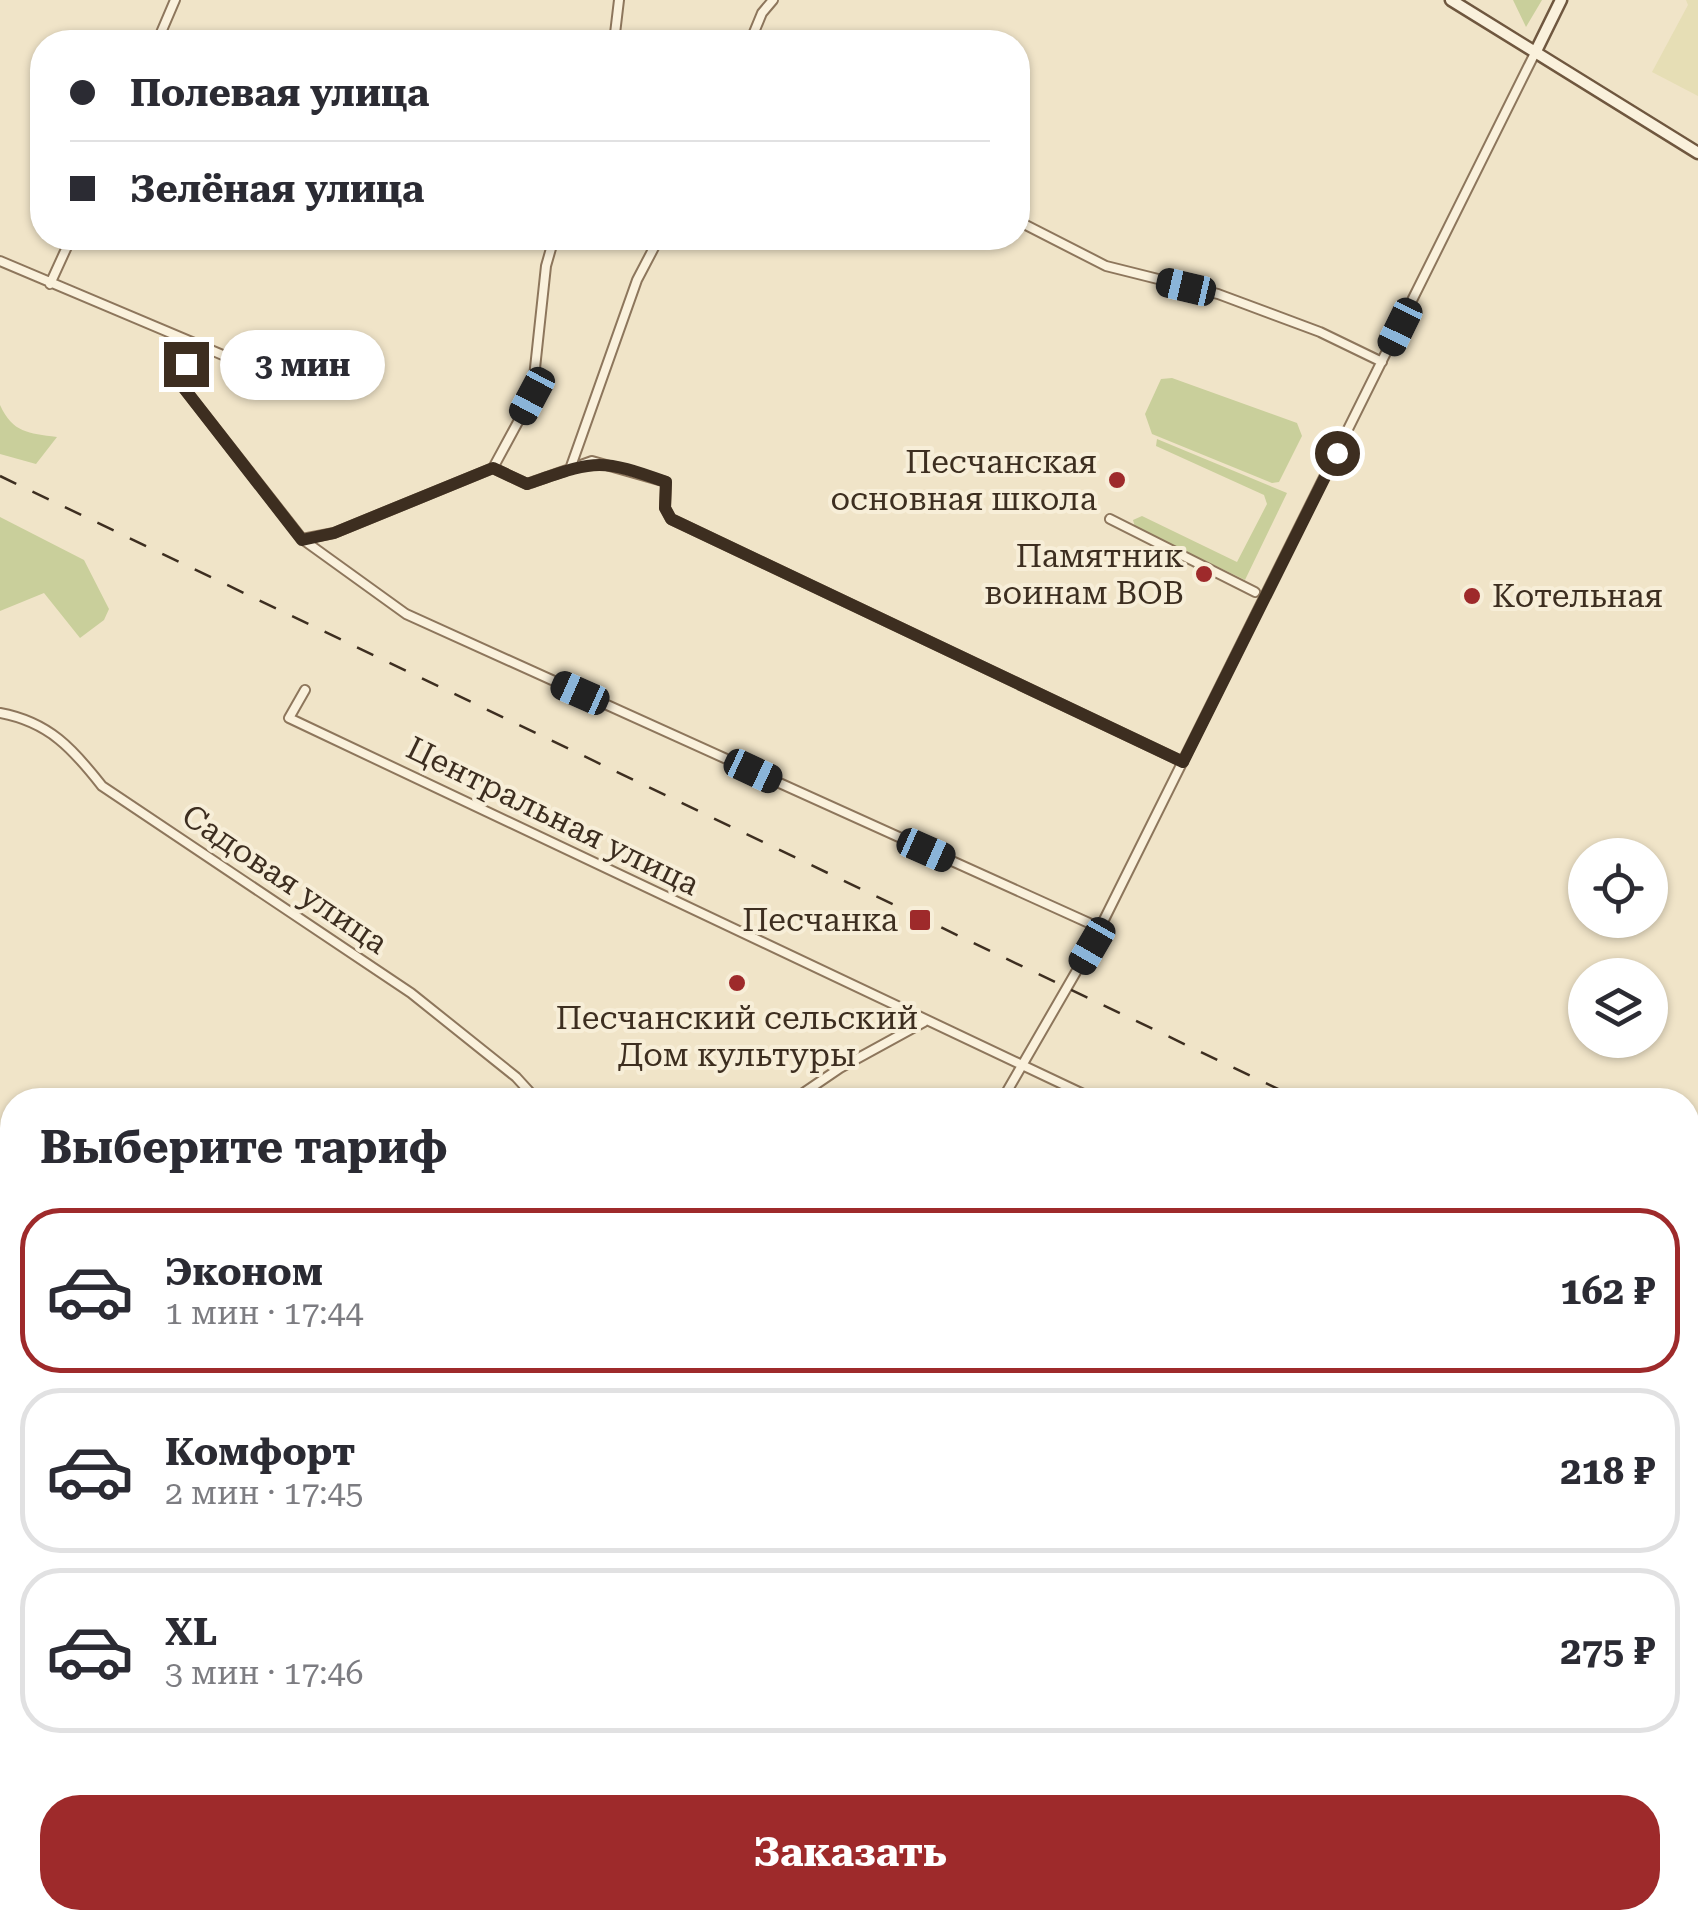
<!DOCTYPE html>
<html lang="ru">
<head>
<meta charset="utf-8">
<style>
  body { margin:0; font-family:"Roboto Serif",serif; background:#f7f7f7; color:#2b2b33; height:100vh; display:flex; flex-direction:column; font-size:38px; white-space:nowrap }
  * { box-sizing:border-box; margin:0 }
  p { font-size:32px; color:#7c7c81 }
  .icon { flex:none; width:55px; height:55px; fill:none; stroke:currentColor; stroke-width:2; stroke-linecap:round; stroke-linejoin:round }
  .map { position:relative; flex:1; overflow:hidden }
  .sheet { position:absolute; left:0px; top:1088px; width:1700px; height:842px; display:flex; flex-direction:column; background:#fff; border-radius:40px 40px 0 0; box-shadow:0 2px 8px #0004 }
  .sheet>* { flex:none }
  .guide { position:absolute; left:30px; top:30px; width:1000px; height:220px; border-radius:40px; box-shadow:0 2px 8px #0004; display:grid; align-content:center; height:220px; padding:0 40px; background:#fff }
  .tools { position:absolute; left:1568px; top:838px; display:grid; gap:20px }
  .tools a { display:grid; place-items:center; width:100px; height:100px; border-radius:50%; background:#fff; box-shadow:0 2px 8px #0004; font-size:50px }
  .end { position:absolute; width:45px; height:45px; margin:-22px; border:12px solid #3d2e20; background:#fff; box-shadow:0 0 0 5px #fff }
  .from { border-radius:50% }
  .bubble { position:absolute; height:70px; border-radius:35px; background:#fff; box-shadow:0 2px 8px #0004; font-size:32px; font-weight:700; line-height:70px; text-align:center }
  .car { position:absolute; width:30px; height:60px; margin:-30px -15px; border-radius:12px; box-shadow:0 0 8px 2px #0007; background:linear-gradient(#222 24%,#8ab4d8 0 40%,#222 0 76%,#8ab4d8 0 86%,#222 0) }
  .guide b { display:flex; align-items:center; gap:35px; height:95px; font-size:38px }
  .guide b+b { border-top:2px solid #e1e1e2 }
  .guide i { width:25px; height:25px; background:#2b2b33 }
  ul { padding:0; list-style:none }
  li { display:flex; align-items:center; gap:30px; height:165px; margin:0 20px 15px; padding:0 20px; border:5px solid #e1e1e2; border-radius:40px }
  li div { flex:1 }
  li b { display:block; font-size:38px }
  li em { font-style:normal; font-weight:700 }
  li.active { border-color:#9e2a2b }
  li>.icon { width:90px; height:90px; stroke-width:1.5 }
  h2 { padding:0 40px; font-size:45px; line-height:120px }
  .action { display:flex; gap:20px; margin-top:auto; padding:20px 40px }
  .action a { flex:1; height:115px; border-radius:40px; background:#9e2a2b; color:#fff; font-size:40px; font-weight:700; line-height:115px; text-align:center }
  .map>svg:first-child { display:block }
  .farmland { fill:#e6deb5 }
  .green { fill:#c9cf9b }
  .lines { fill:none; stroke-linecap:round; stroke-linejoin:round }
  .river { stroke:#a9c4bc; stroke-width:18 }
  .street-casing { stroke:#8d765c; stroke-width:12 }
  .secondary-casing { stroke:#6f573f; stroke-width:15 }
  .street { stroke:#faf1dc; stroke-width:8 }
  .secondary { stroke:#faf1dc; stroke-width:10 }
  .rail { stroke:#3d2e20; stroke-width:2.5; stroke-dasharray:18 18; stroke-linecap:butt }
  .route { stroke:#3d2e20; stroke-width:12 }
  .poi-dot { fill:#9e2a2b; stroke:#f7eed8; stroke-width:4 }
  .labels { text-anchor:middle; stroke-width:8; stroke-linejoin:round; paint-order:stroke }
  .poi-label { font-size:32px; fill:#3d2e20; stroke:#f7eed8; text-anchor:end }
  .street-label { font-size:32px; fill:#3d2e20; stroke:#f7eed8 }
</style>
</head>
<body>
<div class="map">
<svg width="1698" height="1928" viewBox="0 0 1698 1928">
  <rect width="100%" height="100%" fill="#f0e4c8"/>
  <path class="farmland" d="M1686 0H1698V96L1652 72 1688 5Z"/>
  <path class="green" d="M1513 0H1542L1526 27Z
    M1172 378 1297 423 1302 436 1279 482 1272 483 1152 434 1145 414 1161 379Z
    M0 405C13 433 28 433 57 437L36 464 0 454Z
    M1157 439 1287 493 1245 580 1135 527 1133 520 1142 516 1237 562 1267 504 1264 495 1156 446Z
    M0 517 84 560 109 609 104 620 80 638 44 593 0 611Z
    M66 1918H103L106 1928H69Z
    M305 1918H385L377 1928H318Z
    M442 1918H535L537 1928H453Z"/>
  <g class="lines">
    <path class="river" d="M0 1365 12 1375
      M166 1928 168 1918"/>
    <defs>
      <path id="street" d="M157 42 175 0
        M614 42 619 0
        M750 42 762 13 773 0
        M1018 221 1106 266 1218 294 1320 332 1382 362
        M0 261 289 383
        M50 284 71 238
        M189 341 183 387 302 539 406 614 1100 928
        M493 468 527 484 570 469 637 280 659 238
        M570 469 592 461 666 482 665 508 671 519 1183 762
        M1110 519 1255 592
        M302 539 334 533 493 468 532 396 546 266 554 238
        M305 690 289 718 1096 1100
        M0 713C49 722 73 749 102 786L411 993 516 1077 537 1100
        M793 1100 840 1068 924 1022
        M1002 1100 1091 946 1535 53
        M1253 1918 1295 1926
        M883 1928 890 1918"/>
      <path id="secondary" d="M1451 0 1698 153
        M1535 53 1561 0"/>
    </defs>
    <use href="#street" class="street-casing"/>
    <use href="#secondary" class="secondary-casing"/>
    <use href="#street" class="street"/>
    <use href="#secondary" class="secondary"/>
    <path class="rail" d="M0 476 1301 1100
      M1688 1171 1698 1172
      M1688 1326 1698 1318
      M1530 1918V1928
      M1307 1928 1323 1918"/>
  </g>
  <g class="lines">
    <path class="route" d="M186 364 183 387 302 540 334 533 493 468 527 484C595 461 597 457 666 482L665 508 671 519 1183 762 1337 453"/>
  </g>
  <g class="poi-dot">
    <circle cx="1117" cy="480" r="10"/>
    <circle cx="1204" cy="574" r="10"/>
    <circle cx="1472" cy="596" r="10"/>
    <rect x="908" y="908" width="24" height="24" rx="5"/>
    <circle cx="737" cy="983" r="10"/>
  </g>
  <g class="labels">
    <g class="poi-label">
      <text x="1097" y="473">Песчанская<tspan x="1097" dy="37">основная школа</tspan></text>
      <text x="1184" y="567">Памятник<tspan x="1184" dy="37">воинам ВОВ</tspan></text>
      <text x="1492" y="607" text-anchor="start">Котельная</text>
      <text x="898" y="931">Песчанка</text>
      <text x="737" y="1029" text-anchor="middle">Песчанский сельский<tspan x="737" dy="37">Дом культуры</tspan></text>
    </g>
    <g class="street-label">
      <text transform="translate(553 816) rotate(26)" y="11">Центральная улица</text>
      <text transform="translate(285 879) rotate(34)" y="11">Садовая улица</text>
    </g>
  </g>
</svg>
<div class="tools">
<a><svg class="icon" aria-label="locate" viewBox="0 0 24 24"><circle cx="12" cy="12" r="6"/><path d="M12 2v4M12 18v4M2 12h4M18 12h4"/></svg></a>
<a><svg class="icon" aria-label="layers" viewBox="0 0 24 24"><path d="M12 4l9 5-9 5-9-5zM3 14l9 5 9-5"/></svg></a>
</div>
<i class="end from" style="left:1337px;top:453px"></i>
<i class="end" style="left:186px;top:364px"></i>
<div class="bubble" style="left:220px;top:330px;width:165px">3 мин</div>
<i class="car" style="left:1186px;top:287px;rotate:283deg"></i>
<i class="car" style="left:1400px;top:327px;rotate:206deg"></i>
<i class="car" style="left:532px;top:396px;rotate:208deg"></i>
<i class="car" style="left:580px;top:693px;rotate:294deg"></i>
<i class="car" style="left:753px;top:771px;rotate:115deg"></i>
<i class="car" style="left:926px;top:850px;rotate:114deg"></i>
<i class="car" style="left:1092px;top:946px;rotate:210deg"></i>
<div class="guide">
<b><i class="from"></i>Полевая улица</b>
<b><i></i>Зелёная улица</b>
</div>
<section class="sheet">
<h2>Выберите тариф</h2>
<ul>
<li class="active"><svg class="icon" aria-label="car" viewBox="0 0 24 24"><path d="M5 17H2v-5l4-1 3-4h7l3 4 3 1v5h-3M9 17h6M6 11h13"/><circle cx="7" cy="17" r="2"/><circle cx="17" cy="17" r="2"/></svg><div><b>Эконом</b><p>1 мин · 17:44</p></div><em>162 ₽</em></li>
<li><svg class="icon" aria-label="car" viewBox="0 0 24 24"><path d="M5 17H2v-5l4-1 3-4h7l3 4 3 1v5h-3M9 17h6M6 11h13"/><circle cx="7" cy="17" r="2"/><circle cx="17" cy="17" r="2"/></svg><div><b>Комфорт</b><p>2 мин · 17:45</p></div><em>218 ₽</em></li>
<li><svg class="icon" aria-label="car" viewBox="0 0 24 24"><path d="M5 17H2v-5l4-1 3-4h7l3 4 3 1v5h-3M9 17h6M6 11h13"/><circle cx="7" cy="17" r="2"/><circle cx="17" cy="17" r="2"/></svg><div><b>XL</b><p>3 мин · 17:46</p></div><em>275 ₽</em></li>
</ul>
<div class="action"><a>Заказать</a></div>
</section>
</div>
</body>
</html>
